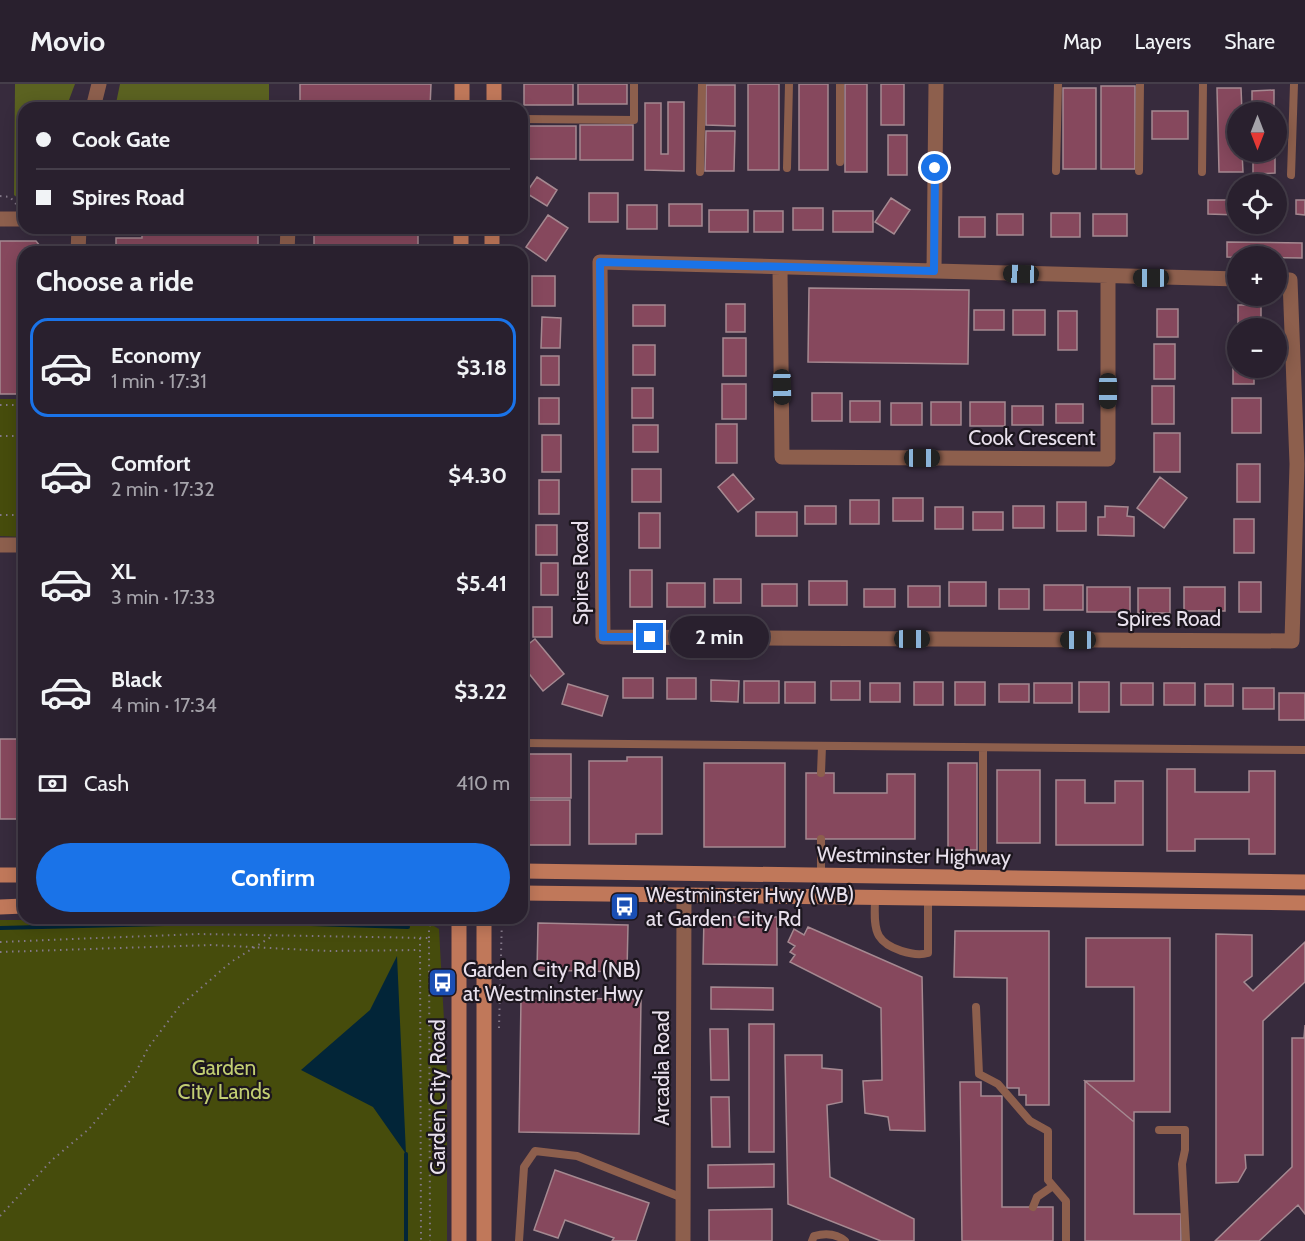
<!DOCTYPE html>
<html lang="en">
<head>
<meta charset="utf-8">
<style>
  body { margin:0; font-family:Cabin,sans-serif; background:#352d3a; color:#f1f3f6; height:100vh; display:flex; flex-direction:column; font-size:22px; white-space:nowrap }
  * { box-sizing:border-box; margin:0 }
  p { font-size:20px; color:#a5a3aa }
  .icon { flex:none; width:33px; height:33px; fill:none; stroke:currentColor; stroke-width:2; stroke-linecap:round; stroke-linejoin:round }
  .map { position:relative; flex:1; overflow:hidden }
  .side { position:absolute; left:18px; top:162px; width:510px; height:678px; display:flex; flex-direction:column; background:#29202e; border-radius:18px; box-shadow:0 3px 15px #0003,0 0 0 2px #453e4a }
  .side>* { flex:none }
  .hud { position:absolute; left:18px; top:18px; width:510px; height:132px; border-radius:18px; box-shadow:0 3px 15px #0003,0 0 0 2px #453e4a; display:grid; align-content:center; height:132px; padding:0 18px; background:#29202e }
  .needle { width:39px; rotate:180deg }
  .controls { position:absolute; left:1227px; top:18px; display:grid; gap:12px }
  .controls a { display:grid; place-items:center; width:60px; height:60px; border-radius:50%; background:#29202e; box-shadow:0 3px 15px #0003,0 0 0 2px #453e4a; font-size:30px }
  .end { position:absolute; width:27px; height:27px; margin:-14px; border:8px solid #1a73e8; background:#fff; box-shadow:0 0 0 3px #fff }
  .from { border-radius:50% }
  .bubble { position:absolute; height:42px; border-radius:21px; background:#29202e; box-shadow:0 3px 15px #0003,0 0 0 2px #453e4a; font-size:20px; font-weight:800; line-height:42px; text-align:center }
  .car { position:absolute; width:18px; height:36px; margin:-18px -9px; border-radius:8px; box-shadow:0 0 4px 2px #0007; background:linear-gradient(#222 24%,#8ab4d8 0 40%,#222 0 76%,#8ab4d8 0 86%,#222 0) }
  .hud b { display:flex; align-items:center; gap:21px; height:57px; font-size:22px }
  .hud b+b { border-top:2px solid #453e4a }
  .hud i { width:15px; height:15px; background:#f1f3f6 }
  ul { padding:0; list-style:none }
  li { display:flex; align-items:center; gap:18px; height:99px; margin:0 12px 9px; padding:0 6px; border:3px solid transparent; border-radius:18px }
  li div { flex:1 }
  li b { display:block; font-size:22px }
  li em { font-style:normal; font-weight:800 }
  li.selected { border-color:#1a73e8 }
  li>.icon { width:54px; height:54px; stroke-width:1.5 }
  h2 { padding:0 18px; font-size:27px; line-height:72px }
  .pay { display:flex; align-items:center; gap:15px; height:66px; padding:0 18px; font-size:22px }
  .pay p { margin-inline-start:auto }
  .button { display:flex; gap:12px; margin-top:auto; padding:12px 18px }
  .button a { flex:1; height:69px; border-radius:36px; background:#1a73e8; color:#fff; font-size:24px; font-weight:800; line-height:69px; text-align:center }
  header { display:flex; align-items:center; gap:36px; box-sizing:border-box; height:84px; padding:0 30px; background:#29202e; border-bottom:2px solid #453e4a }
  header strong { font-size:28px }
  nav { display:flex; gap:33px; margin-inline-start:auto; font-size:21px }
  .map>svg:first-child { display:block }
  .green { fill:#464c0c }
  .forest { fill:#5b6221 }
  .water { fill:#022538 }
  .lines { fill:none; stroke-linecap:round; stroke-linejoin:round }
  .stream { stroke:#022538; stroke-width:4 }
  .building { fill:#86485d; stroke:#a58991; stroke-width:1.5 }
  .path { stroke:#847989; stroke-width:2; stroke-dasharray:1.5 4.5; stroke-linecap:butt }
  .lane { stroke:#8d5f4d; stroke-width:8 }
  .street { stroke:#8d5f4d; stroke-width:15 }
  .secondary { stroke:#c0785a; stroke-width:15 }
  .route { stroke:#1a73e8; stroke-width:8 }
  .labels { text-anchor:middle; stroke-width:4.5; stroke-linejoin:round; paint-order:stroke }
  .street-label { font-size:21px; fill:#e8e0ec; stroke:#1c161e }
  .poi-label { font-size:21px; fill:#e8e0ec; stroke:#1c161e; text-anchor:start }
  .park-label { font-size:21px; fill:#c2ce72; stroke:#1c161e }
</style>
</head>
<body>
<header>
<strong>Movio</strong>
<nav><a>Map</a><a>Layers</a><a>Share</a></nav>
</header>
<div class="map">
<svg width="1305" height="1157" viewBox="0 0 1305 1157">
  <rect width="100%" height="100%" fill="#372b3d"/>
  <path class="green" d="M0 315H24V453L0 452Z
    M422 835 439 845 447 991V1157H0V836Z"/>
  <path class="forest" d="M15 0H75L66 24H24V119L14 111Z
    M120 0H269V24H115Z"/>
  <path class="water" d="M397 872 406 1070 373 1023 301 986 370 926Z"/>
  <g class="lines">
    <path class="stream" d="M0 844 246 838 408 843
      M406 1157V1070"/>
  </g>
  <path class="building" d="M300 0H431L430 24H300Z
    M524 0H573V21H524Z
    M578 0H627V20H578Z
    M748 0H779V86H748Z
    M799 0H828V86H799Z
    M845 0H867V88H845Z
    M881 0H904V41H881Z
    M706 1H735V42L706 41Z
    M1101 2H1135V85H1101Z
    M1063 4H1096V85H1063Z
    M1217 4H1241L1242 28H1238V68H1242L1243 88H1219Z
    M1274 6V28H1252V7Z
    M668 18H684V87L645 86V19H661V70H668Z
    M1152 27H1188V55H1152Z
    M580 41H633V76H580Z
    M522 42H576V75H522Z
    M706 47H735L734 87H705Z
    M888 51H907V91H888Z
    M1253 68H1275V89L1253 90Z
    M537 93 557 106 547 122 526 109Z
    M589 109H618V138H589Z
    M891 114 910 126 894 150 875 138Z
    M1208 116H1238V131L1208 130Z
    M1296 116H1305V131L1296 130Z
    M669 120H702V142H669Z
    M627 121H657V145H627Z
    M793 124H823V146H793Z
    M709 126H748V148H709Z
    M754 127H783V148H754Z
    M833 127H873V148H833Z
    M1051 129H1080V153H1051Z
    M997 130H1023V151H997Z
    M1093 130H1127V152H1093Z
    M548 131 568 144 546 177 526 163Z
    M959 133H985V153H959Z
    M164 144H258V168H116V154H142V146L164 147Z
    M360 144H418V168H314V150L360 151Z
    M0 157H36L45 168H24V310H0Z
    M1227 158 1302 159V174L1227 173Z
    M532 192H555V222H532Z
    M809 204 969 206 968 280 808 278Z
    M726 220H745V248H726Z
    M633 221H665V242H633Z
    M1238 221H1261V244H1238Z
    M1157 225H1178V253H1157Z
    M974 226H1004V246H974Z
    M1013 226H1045V251H1013Z
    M1058 227H1077V266H1058Z
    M542 233 561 234 560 264H541Z
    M723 254H746V292H723Z
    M1154 260H1175V295H1154Z
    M633 261H655V291H633Z
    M1233 265H1238V284H1254V300H1233Z
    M541 272H559V301H541Z
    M722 300H746V335H722Z
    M1152 302H1174V340H1152Z
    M632 304H653V334H632Z
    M812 309H842V337H812Z
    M539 314H559V340H539Z
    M1232 314H1261V349H1232Z
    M850 317H880V338H850Z
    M931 318H961V341H931Z
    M970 318H1005V342H970Z
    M891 319H922V341H891Z
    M1056 320H1083V339H1056Z
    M1012 322H1043V341H1012Z
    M716 340H737V379H716Z
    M633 341H658V368H633Z
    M1154 349H1180V388H1154Z
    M542 351H561V388H542Z
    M1237 380H1260V418H1237Z
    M632 385H661V418H632Z
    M733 390 754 415 738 428 718 403Z
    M1160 393 1187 414 1164 444 1137 424Z
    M539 396H559V430H539Z
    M893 414H923V437H893Z
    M850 416H879V440H850Z
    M1057 418H1086V447H1057Z
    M805 422H836V440H805Z
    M1013 422H1044V444H1013Z
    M1105 422 1128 423 1127 432 1134 433V452L1098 451V433H1105Z
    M935 423H963V445H935Z
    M756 428H797V452H756Z
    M973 428H1003V446H973Z
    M639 429H660V464H639Z
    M1234 435H1254V469H1234Z
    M536 441H557V471H536Z
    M541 479H558V511H541Z
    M630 486H652V523H630Z
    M714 495H741V519H714Z
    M809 497H847V521H809Z
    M949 498H986V522H949Z
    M1239 498H1261V528H1239Z
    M667 499H705V523H667Z
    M762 500H797V522H762Z
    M1044 501H1083V526H1044Z
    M908 502H940V523H908Z
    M1087 503H1130V528H1087Z
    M1184 503H1225V527H1184Z
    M1138 504H1170V529H1138Z
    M864 505H895V523H864Z
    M999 505H1029V525H999Z
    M533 523H552V553H533Z
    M535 555 564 590 543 607 522 581V565Z
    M623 594H653V614H623Z
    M667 594H696V615H667Z
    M711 596 739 597 738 618 711 617Z
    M744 597H779V619H744Z
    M831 597H860V616H831Z
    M785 598H815V619H785Z
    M914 598H943V621H914Z
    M955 598H985V621H955Z
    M1079 598H1109V628H1079Z
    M870 599H900V618H870Z
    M1034 599H1072V619H1034Z
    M1121 599H1153V621H1121Z
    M1164 599H1195V621H1164Z
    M568 600 608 612 602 632 562 620Z
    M999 600H1029V618H999Z
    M1205 600H1233V622H1205Z
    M1243 604H1274V625H1243Z
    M1279 609H1305V636H1279Z
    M0 655H17V677H22V735H0Z
    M525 670H571V714H525Z
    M627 673H662V750H636V760H589V677H627Z
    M704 679H785V763H704Z
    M948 679H977V766H948Z
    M1167 685H1195V708H1249V687H1275V770H1249V755H1195V767H1167Z
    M997 686H1040V759H997Z
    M806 689H834V709H887V690H915V755H806Z
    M1056 696H1085V719H1115V697H1143V761H1056Z
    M523 716H570V761H523Z
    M704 833H777V881L703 880Z
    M538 839 628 841 627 888 537 886Z
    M808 843 922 893 925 1047 890 1046 888 1033 865 1029 863 997 882 996 881 924 790 878 795 871 790 868 795 862 788 858 794 845 804 851Z
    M955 847H1049V1021H1026V1011H1019V1004H1007V894L954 893Z
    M1216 850 1252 851V892L1244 898 1253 907 1305 858V898L1263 937V1071H1245L1246 1084 1238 1098 1216 1099Z
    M1086 854H1170V1028H1134V1038L1085 997H1134V903H1086Z
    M711 903 773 904V926L711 925Z
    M521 914 641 915 639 1050 519 1048Z
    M749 940H774V1068H749Z
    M1305 941V1130L1298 1121 1259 1157H1215L1292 1083V954H1304Z
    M710 945H728L729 996H711Z
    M785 971H822V984L842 986V1018L827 1021 830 1093 914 1135V1157H881L788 1120Z
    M1085 997 1134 1038V1130H1181V1157H1085Z
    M960 998H981V1012H1002V1123H1053V1157H962Z
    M711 1013H729L730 1063H712Z
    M774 1080V1103L708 1104V1081Z
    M555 1086 649 1119 636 1157H612L614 1154 565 1136 558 1154 534 1146Z
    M772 1125V1157H709V1126Z"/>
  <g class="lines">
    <path class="path" d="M0 112 10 113 16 120
      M0 321H24
      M0 352H24
      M0 431H24
      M699 836 706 826
      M420 854 421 1157
      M429 854V843L433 834
      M0 858 198 850 429 854 430 1157
      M0 868 211 861 328 867 420 866
      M499 944 502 834
      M0 1132 52 1076 89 1045 134 992 148 964 179 923 231 878 271 853"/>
    <path class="lane" d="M522 35 634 36V0
      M840 78V0
      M787 84 789 0
      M1056 87 1058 0
      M1139 87 1140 0
      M700 88 702 0
      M1202 88 1203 0
      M1291 91 1294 0
      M24 519V603
      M522 659 1305 666
      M983 664V773
      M821 689 822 662
      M821 792V755
      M875 814C875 825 873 842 879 852 887 865 914 873 928 869V814
      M976 923 979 990 998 1000 1030 1037 1048 1047V1096L1066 1117V1157
      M1159 1046H1185V1066L1182 1080 1186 1157
      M1033 1123 1037 1113 1053 1102
      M519 1157 524 1083 535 1067 577 1072 683 1114
      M812 1157 814 1152C825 1149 836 1149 845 1157"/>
    <path class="street" d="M93 24 99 0
      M0 135H24
      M78 168 79 144
      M287 168 288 144
      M780 185 782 373 1108 375V194
      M934 187 936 0
      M1238 195 600 178 603 553 1292 557 1297 380 1290 196H1276
      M0 461H24
      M683 1157 684 811"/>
    <path class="secondary" d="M462 24V0
      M494 24V0
      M461 168V144
      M492 168V144
      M522 787 1305 798
      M0 791H24
      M522 809 1305 819
      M0 823 24 822
      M484 834V1157
      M459 1157V834"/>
  </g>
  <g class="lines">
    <path class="route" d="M650 553H603L600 178 934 187 935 84"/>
  </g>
  <defs>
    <symbol id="bus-square" viewBox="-11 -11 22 22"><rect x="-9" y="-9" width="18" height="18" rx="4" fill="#1a4fb4" stroke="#1c161e"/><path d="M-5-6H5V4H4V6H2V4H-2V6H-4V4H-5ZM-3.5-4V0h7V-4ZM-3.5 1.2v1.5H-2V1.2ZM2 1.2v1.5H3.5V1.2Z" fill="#fff"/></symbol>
  </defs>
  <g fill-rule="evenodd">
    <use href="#bus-square" x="608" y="806" width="33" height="33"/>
    <use href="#bus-square" x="426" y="882" width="33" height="33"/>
  </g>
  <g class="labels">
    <g class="street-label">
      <text x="1032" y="361">Cook Crescent</text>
      <text transform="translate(581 489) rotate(-90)" y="7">Spires Road</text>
      <text x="1169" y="542">Spires Road</text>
      <text transform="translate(914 772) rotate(1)" y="7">Westminster Highway</text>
      <text transform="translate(662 984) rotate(-90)" y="7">Arcadia Road</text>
      <text transform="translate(438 1013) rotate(-90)" y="7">Garden City Road</text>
    </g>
    <g class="poi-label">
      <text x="646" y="818">Westminster Hwy (WB)<tspan x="646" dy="24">at Garden City Rd</tspan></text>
      <text x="463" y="893">Garden City Rd (NB)<tspan x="463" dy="24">at Westminster Hwy</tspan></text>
    </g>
    <g class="park-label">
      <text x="224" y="991">Garden<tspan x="224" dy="24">City Lands</tspan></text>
    </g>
  </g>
</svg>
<div class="controls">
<a><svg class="needle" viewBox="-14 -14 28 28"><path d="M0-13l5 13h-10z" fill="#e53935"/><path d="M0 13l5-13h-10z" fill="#a5a3aa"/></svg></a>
<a><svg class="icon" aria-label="locate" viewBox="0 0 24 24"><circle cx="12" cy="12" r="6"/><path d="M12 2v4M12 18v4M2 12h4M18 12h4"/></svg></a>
<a>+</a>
<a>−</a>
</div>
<i class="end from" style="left:935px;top:84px"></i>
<i class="end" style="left:650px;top:553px"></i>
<div class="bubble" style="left:670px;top:532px;width:99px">2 min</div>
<i class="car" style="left:1021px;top:190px;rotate:272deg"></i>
<i class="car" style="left:1151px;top:194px;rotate:270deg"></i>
<i class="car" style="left:782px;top:303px;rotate:179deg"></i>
<i class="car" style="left:1108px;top:307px;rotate:180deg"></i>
<i class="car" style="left:922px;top:374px;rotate:90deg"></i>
<i class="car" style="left:912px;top:555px;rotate:90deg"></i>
<i class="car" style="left:1078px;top:556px;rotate:270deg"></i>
<div class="hud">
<b><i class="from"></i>Cook Gate</b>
<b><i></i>Spires Road</b>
</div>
<section class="side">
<h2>Choose a ride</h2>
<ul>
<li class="selected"><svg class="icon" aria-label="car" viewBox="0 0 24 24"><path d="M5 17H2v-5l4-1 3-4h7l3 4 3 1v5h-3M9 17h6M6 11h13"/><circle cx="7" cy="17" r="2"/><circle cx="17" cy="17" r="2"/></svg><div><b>Economy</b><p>1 min · 17:31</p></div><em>$3.18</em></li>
<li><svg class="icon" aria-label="car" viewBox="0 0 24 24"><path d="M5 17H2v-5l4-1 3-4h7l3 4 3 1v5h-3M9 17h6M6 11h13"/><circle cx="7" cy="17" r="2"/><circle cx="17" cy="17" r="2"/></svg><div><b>Comfort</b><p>2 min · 17:32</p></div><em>$4.30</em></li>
<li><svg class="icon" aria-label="car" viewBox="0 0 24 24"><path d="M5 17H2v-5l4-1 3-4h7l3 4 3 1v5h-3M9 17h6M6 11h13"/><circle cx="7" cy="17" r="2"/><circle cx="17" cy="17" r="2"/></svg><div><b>XL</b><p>3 min · 17:33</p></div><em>$5.41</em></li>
<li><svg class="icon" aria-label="car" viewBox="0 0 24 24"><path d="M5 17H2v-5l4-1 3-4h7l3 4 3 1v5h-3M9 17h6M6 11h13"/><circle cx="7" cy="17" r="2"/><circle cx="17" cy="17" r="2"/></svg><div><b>Black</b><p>4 min · 17:34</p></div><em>$3.22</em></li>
</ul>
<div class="pay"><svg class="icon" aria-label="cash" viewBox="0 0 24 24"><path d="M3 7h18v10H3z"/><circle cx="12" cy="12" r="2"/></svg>Cash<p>410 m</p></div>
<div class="button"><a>Confirm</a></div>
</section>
</div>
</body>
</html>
